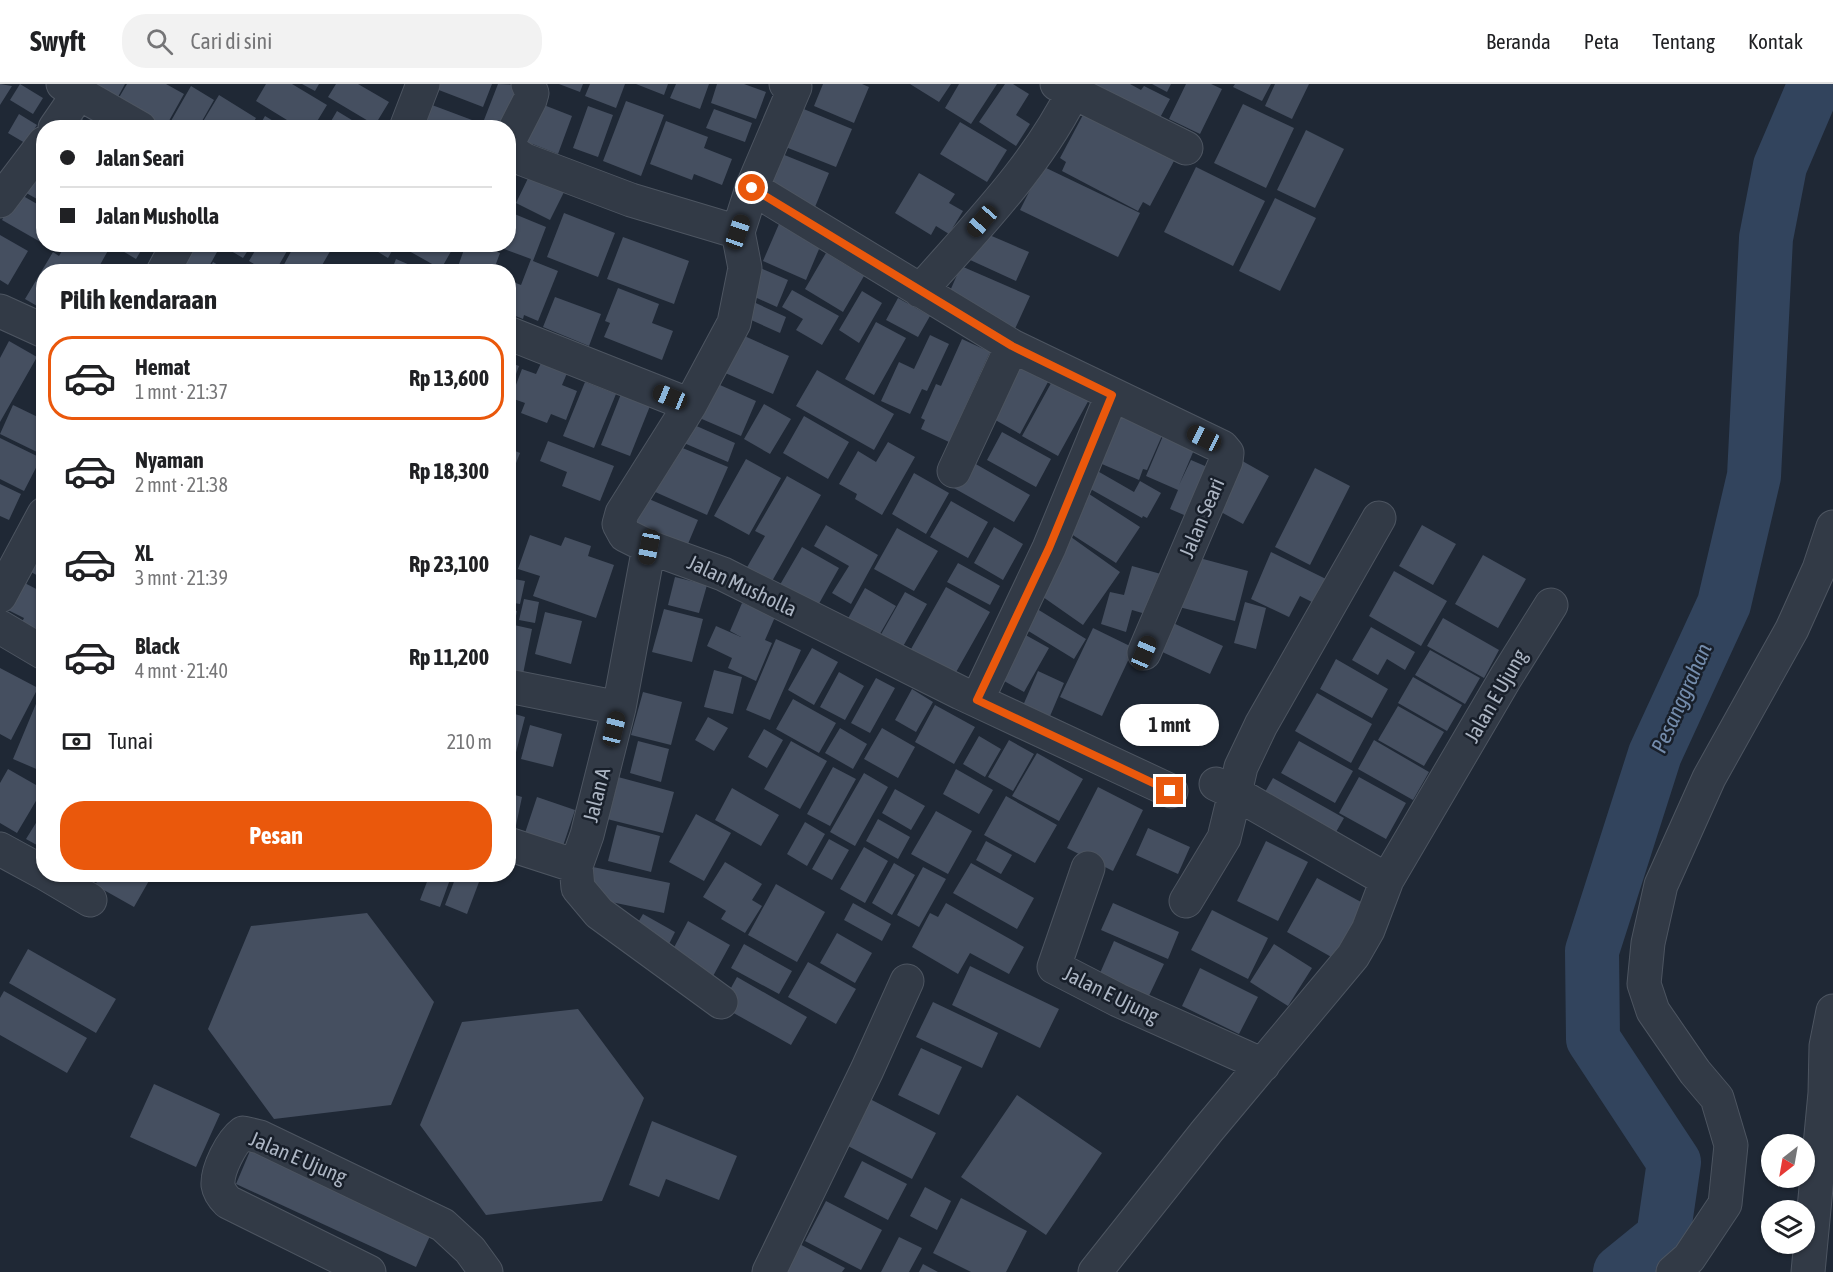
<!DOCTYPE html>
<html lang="id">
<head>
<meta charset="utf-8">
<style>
  body { margin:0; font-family:"Asap Condensed",sans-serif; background:#f2f2f2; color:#202124; height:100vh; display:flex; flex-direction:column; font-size:22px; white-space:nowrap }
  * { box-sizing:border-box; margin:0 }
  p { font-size:20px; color:#757577 }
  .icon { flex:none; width:33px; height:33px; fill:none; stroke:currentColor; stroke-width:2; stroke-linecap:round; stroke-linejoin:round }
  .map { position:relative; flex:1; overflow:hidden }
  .sheet { position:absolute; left:36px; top:180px; width:480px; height:618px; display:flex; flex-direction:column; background:#fff; border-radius:24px; box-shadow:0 2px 4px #0004 }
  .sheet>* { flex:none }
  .banner { position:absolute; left:36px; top:36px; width:480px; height:132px; border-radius:24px; box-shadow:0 2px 4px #0004; display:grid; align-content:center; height:132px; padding:0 24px; background:#fff }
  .needle { width:39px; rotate:211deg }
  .tools { position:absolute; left:1761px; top:1050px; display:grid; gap:12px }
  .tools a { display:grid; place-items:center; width:54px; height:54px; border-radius:50%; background:#fff; box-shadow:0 2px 4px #0004; font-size:30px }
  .end { position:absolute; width:27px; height:27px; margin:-14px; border:8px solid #ea580c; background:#fff; box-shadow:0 0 0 3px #fff }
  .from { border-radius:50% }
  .bubble { position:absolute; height:42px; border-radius:21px; background:#fff; box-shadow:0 2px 4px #0004; font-size:20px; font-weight:700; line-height:42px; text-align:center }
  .car { position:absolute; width:18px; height:36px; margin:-18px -9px; border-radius:8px; box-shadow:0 0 4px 2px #0007; background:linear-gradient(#222 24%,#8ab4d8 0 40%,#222 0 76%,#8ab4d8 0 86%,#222 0) }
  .banner b { display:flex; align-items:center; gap:21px; height:57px; font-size:22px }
  .banner b+b { border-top:2px solid #e0e0e0 }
  .banner i { width:15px; height:15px; background:#202124 }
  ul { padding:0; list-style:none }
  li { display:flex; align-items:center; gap:18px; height:84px; margin:0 12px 9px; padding:0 12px; border:3px solid transparent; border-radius:24px }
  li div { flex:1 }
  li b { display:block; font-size:22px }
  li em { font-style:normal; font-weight:700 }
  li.current { border-color:#ea580c }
  li>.icon { width:54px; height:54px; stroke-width:1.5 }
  h2 { padding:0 24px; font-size:27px; line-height:72px }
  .pay { display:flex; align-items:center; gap:15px; height:66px; padding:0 24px; font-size:22px }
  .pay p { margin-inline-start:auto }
  .cta { display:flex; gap:12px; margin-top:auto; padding:12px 24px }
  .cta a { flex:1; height:69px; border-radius:24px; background:#ea580c; color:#fff; font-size:24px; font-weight:700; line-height:69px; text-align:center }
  header { display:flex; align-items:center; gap:36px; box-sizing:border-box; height:84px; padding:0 30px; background:#fff; border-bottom:2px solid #e0e0e0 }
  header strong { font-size:28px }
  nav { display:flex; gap:33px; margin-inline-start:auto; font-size:21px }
  .search { width:420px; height:54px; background:#f2f2f2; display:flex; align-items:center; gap:15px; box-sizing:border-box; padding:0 21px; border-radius:24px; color:#757577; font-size:22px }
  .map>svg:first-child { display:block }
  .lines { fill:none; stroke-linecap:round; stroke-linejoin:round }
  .river { stroke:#32445d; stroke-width:54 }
  .building { fill:#454f60 }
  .minor-casing { stroke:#4d5561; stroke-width:35 }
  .minor { stroke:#323a46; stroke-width:33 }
  .route { stroke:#ea580c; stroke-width:8 }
  .labels { text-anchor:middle; stroke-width:5; stroke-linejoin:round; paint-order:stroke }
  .street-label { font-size:21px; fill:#acb5c3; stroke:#181f2a }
  .water-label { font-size:22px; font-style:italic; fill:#748cac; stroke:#181f2a }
</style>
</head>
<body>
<header>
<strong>Swyft</strong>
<div class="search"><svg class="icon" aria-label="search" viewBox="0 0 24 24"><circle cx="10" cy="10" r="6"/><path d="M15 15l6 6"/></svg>Cari di sini</div>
<nav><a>Beranda</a><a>Peta</a><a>Tentang</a><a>Kontak</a></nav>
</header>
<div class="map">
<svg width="1833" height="1188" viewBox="0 0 1833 1188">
  <rect width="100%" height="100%" fill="#1f2835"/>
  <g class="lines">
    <path class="river" d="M1620 1188 1663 1153 1674 1078 1593 955 1592 867 1655 670 1724 520 1754 392 1766 154 1780 82 1815 0"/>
  </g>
  <path class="building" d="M0 0 12 2 0 21Z
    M20 0 43 14 33 30 10 16Z
    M74 0H125L114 20Z
    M127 0H166L184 10 165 44H151L114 22Z
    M266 0H292L327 21 313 44H300L256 17Z
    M302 0H319L315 7Z
    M336 0H358L389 18 375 41 328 13Z
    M433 0H492L483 23 431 3Z
    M498 0 520 1 503 44 484 36Z
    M559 0H583L580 8Z
    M590 0H625L616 24 585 12Z
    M636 0H668L664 11Z
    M676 0H709L700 25 670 14Z
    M717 0H744L766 8 756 35 711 19Z
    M823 0H862L869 3 854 39 814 22Z
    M910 0H951L939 18Z
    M959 0H997L971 40 945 24Z
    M1005 0H1013L1029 10 1016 31 1030 40 1016 62 979 38Z
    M1085 0H1130L1141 6 1144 2 1170 15 1155 43Z
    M1152 0H1171L1167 8Z
    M1186 0H1211L1222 5 1200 50 1169 35Z
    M1235 0H1271L1262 17 1233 3Z
    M1275 0H1309L1292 35 1265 22Z
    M191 2 214 16 198 44H167Z
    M219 11 256 34 250 44H199Z
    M531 16 572 32 558 70 517 54Z
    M626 17 664 31 641 92 603 77Z
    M424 18 472 36 470 44H414Z
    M1243 20 1294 44 1266 104 1214 79Z
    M794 21 852 45 836 83 778 60Z
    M588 22 613 31 598 73 573 64Z
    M714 25 752 39 745 58 706 44Z
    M337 27 365 44H327Z
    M1084 29 1174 77 1150 122 1143 118 1138 127 1062 87 1066 78 1060 74Z
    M19 30 37 41 25 59 8 49Z
    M73 30 97 44H64Z
    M265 32 285 44H258Z
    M666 37 708 53 704 64 732 75 722 101 694 90 692 96 650 80Z
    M960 38 1007 66 987 98 940 70Z
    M1306 46 1344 65 1315 124 1277 106Z
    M44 66V119L21 106Z
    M782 70 829 89 815 123 768 104Z
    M1042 82 1140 129 1118 173 1020 126Z
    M1196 83 1265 117 1233 182 1164 148Z
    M532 86 566 104 550 136 516 119Z
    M919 89 955 110 949 119 963 127 949 150 936 142 931 151 895 129Z
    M18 109 44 124V160L2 136Z
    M1275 114 1316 134 1280 207 1239 187Z
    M512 129 546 143 533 177 558 187 538 237 524 231 523 235 508 229V196L521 201 531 175 499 163 508 160V139Z
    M564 129 615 149 598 193 547 173Z
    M779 140 822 158 806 196 763 177Z
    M980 147 1029 168 1016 197 968 175Z
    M0 151 28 167 8 201 0 196Z
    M623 153 689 177 674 220 607 195Z
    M66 160 110 163 96 188H44V226L25 215 53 168 59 172Z
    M111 160H145L136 175Z
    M184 160H205L217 168 206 188H169Z
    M228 160H252L243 174 226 164Z
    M259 160H291L275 188H267L249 177Z
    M295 160H326L332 164 318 188H280Z
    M365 160H396L388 174Z
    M413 160H446L453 164 441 185 409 167Z
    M466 160H478L500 169 493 188H456Z
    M826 169 864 192 843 228 805 205Z
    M396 175 426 188H391Z
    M213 178 230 188H208Z
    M961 182 1030 212 1014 247 946 216Z
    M758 183 788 196 777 223 746 209Z
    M618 204 659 220 652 239 673 247 662 276 604 253 610 239 605 237Z
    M792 206 839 232 822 261 796 246 803 235 782 223Z
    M862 207 882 219 859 259 839 246Z
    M555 213 601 230 589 262 543 243Z
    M898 214 930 232 918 253 886 236Z
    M747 215 786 233 780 249 740 231Z
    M876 238 906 254 874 311 845 295Z
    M740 250 789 272 773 310 723 288Z
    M930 251 949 260 927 307 922 305 910 330 881 317 899 278 914 285Z
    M962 255 990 268 949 358 921 345 925 336 921 334 936 300 941 302Z
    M9 257 37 273 0 338V274Z
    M542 277 568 287 562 301 577 307 566 336 551 330 547 339 521 329 525 319 511 314 522 285 536 290Z
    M508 278 519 282 509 309H508Z
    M1011 278 1048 298 1020 350 983 329Z
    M817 286 894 330 874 366 796 322Z
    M1055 292 1091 312 1058 372 1022 352Z
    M711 297 756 317 741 352 695 332Z
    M585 298 616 310 594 364 563 352Z
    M621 310 650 322 630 372 601 361Z
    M764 320 791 335 770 370 744 355Z
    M13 321 44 336V355L37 368 0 350Z
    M1112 325 1164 347 1147 386 1143 385 1139 396 1088 374Z
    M804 332 849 358 828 395 783 369Z
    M692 340 735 359 728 378 684 359Z
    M1002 348 1051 375 1036 403 987 376Z
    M1163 352 1194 366 1179 401 1191 376 1219 388 1198 437 1170 425 1178 406 1146 392Z
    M0 354 41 374 24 407 0 395Z
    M548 357 614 382 600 417 562 402 567 388 540 377Z
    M888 358 915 373 882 431 855 415 857 410 839 400 858 367 876 378Z
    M673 360 728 383 707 431 653 407Z
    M508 364 520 369 509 397H508Z
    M1237 374 1269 392 1243 440 1210 422Z
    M746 375 781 394 749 451 714 432Z
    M967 375 1030 411 1014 438 952 403Z
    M1087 381 1134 408 1140 397 1161 409 1147 434 1143 432 1142 434 1078 398Z
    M1315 384 1350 402 1310 481 1275 463Z
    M914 389 949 409 926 450 892 430Z
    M787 392 821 411 767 506 742 492 765 452 755 447Z
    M0 400 21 410 9 436 0 432Z
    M1086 408 1140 443 1116 479 1062 444Z
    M642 412 698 436 685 467 630 443Z
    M951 417 988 438 968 474 930 453Z
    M826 441 878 471 851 520 832 509 849 482 814 462Z
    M1422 441 1456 460 1433 501 1399 482Z
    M994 443 1023 460 1003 496 974 479Z
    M897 444 938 467 914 507 874 485Z
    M530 451 561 462 565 453 591 462 588 472 614 481 596 534 533 512 540 492 518 485Z
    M1071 453 1120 488 1083 541 1033 506Z
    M802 463 839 484 812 532 774 511Z
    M40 467 44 469V495L29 487Z
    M1271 468 1326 495 1314 519 1300 512 1289 533 1251 515Z
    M1483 471 1526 495 1498 544 1455 520Z
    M1192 472 1248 487 1235 537 1179 523Z
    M958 479 1000 502 990 521 947 498Z
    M1132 482 1161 490 1149 531 1132 526 1126 548 1101 540 1110 508 1124 511Z
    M1394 487 1447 517 1421 562 1369 532Z
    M675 493 707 501 699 529 668 521Z
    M508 494 525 497 520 520 508 518Z
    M17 495 44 509V545L36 557 18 546 24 534 2 523Z
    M946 503 990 528 955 590 911 565Z
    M865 504 896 522 877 555 846 538Z
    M905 508 927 520 901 566 879 554Z
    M524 515 539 518 535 539 519 536Z
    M1245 518 1266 524 1256 565 1234 559Z
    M742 519 775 533 765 556 772 559 756 597 728 584 732 574 707 562 716 542 741 553 730 547Z
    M1029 520 1086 555 1074 575 1017 540Z
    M508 525 517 527 514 541 532 545 523 590 508 587Z
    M664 525 703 535 692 578 652 568Z
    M545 528 582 537 571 580 535 570Z
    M1443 534 1499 566 1484 594 1427 562Z
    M1171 538 1223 562 1210 590 1158 566Z
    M1371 543 1415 568 1405 586 1387 575 1378 591 1352 576Z
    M1093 544 1134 564 1102 632 1060 613Z
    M1022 549 1049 564 1024 608 997 593Z
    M776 555 801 566 770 636 746 626Z
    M812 564 838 578 814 621 788 606Z
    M1430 566 1480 594 1465 620 1415 591Z
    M1336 575 1388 605 1372 634 1320 605Z
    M0 584 38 604 11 656 0 650Z
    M714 586 742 593 733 630 704 623Z
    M1038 587 1064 599 1045 644 1018 633Z
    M839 588 864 602 845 636 820 623Z
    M1413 593 1462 621 1447 647 1398 619Z
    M876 594 895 604 870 649 851 639Z
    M912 605 933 618 916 648 895 636Z
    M643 608 682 618 671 661 631 651Z
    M1317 609 1372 640 1351 679 1295 647Z
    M38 615 44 617 41 687 13 675Z
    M793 615 836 639 819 669 776 645Z
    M935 621 975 643 954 680 915 658Z
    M1398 622 1444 648 1424 682 1378 656Z
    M508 628 525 633 511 688 508 687Z
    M708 633 728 644 714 667 695 656Z
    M530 641 562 650 553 683 521 675Z
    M840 644 867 660 853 685 825 669Z
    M882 644 915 663 898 694 864 675Z
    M764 645 783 656 767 684 748 673Z
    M979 652 1001 665 985 693 963 680Z
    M1009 656 1034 670 1013 707 988 693Z
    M1374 656 1429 688 1413 716 1358 685Z
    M638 657 669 665 661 698 630 689Z
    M791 657 827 677 800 725 764 705Z
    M1299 657 1353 687 1335 719 1281 689Z
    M1037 669 1083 695 1059 737 1012 712Z
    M833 683 856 695 830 742 807 730Z
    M8 685 43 705 17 749 0 739V699Z
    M956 685 993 706 979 730 943 710Z
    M864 689 888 703 855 762 830 748Z
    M618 693 674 708 663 749 607 735Z
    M1359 693 1406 719 1386 755 1339 729Z
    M1273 694 1344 734 1332 755 1261 715Z
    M1098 703 1143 726 1113 787 1067 764Z
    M732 704 779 731 761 762 715 736Z
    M895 705 925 722 911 746 882 729Z
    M508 709 522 713 514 751 508 749Z
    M1006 712 1057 741 1035 779 984 751Z
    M537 713 575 726 563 762 525 749Z
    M44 726V765L26 755Z
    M936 727 972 747 948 790 911 770Z
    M696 730 731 749 704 797 669 778Z
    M878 735 910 753 898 775 866 757Z
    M805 738 825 750 807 782 787 770Z
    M617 741 660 752 651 788 608 777Z
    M1148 744 1190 763 1178 790 1136 771Z
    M829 755 849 766 832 796 812 785Z
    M986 757 1012 771 1001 790 976 776Z
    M1266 757 1308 778 1278 837 1237 817Z
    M864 763 888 777 865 819 840 805Z
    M725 778 762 800 752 816 762 822 745 849 721 835 726 827 703 813Z
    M894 779 915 791 892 831 872 819Z
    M971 779 1034 814 1017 845 953 809Z
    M593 783 670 799 664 829 587 813Z
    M923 783 946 795 919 843 897 831Z
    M102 790H142L150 795 134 823 95 801Z
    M430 790H452L440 823 420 816Z
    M457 790H482L467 830 445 821Z
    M1317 794 1372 824 1342 879 1287 848Z
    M776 800 825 828 797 878 748 851Z
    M853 819 891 840 882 857 844 836Z
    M946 819 1024 863 1009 890 970 869 958 890 912 863 930 829 938 833Z
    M1113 819 1179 848 1168 875 1101 846Z
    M1212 826 1268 854 1248 895 1191 866Z
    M367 829 434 918 391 1021 274 1035 208 945 251 842Z
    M643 830 675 848 666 866 633 847Z
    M688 837 730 861 712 894 670 871Z
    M837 849 872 869 855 899 820 879Z
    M1114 857 1164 880 1146 918 1097 896Z
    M744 860 792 887 779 910 731 884Z
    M1274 860 1312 884 1288 922 1250 898Z
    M28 865 116 915 96 949 9 899Z
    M808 878 856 905 836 940 788 913Z
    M970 882 1059 925 1040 964 952 921Z
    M1200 884 1258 913 1239 950 1182 922Z
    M737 893 807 933 791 961 721 922Z
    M4 907 87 954 67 989 0 951V914Z
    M933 918 998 949 982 984 916 953Z
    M578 925 644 1014 602 1117 486 1131 420 1041 462 938Z
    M921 964 962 983 939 1031 898 1011Z
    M154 1000 220 1030 196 1083 130 1053Z
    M1017 1011 1102 1069 1046 1151 961 1093Z
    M870 1015 936 1049 912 1095 846 1061Z
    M652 1037 737 1072 719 1116 666 1095 659 1113 629 1101Z
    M253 1060 434 1143 416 1183 236 1100Z
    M862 1077 907 1100 888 1136 844 1113Z
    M925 1103 951 1117 937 1146 910 1132Z
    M961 1114 1027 1147 1006 1188H971L933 1169Z
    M826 1117 882 1146 861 1186 805 1157Z
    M899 1153 922 1164 909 1188H881Z
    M792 1156 845 1184 842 1188H780Z
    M923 1180 938 1188H919Z"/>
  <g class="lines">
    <defs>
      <path id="minor" d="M63 0 140 44
        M786 0 795 3 752 104 738 148 745 184 734 239 690 321 622 429 619 440 625 451 649 463 723 490 961 609 1171 707
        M1057 0 1186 64
        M55 44 79 9
        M406 44 423 0
        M508 59 530 16 532 9 528 0
        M508 65 525 76 631 116 738 148
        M752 104 1012 262 1222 363 1227 369 1226 377 1144 569
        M0 117 44 59
        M163 188 178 160
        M920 207C977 142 1040 79 1077 0
        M0 227 44 247
        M508 249 690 321
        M954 387 1012 262
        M1379 434 1261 641 1241 683 1235 709 1387 796
        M649 463 619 624 587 751 576 782 578 804 599 829 721 918
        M0 512 44 430
        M0 543 44 569
        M508 602 619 624
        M977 616 1049 464 1112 311
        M508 760 576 782
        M0 765 44 789
        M1088 784 1054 883 1118 916 1263 981
        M46 790 90 816
        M1186 817 1224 754 1235 709 1216 700
        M1833 927 1826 962 1825 1009 1833 1012
        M369 1188 228 1118C223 1113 219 1108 218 1101 217 1086 231 1058 243 1049L260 1053 443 1141 470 1166 486 1188
        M769 1188 867 986 907 897
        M1095 1188 1207 1047 1353 872 1368 846 1387 796 1506 593 1551 521
        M1673 1188 1689 1174 1725 1120 1731 1061 1717 1014 1695 988 1653 927 1644 900 1648 859 1661 801 1709 694 1792 545 1819 485 1833 443
        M1808 1188 1825 1009"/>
    </defs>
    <use href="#minor" class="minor-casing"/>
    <use href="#minor" class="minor"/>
  </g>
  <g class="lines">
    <path class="route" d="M752 104 1012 262 1112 311 1049 464 977 616 1170 707"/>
  </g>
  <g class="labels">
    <g class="street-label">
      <text transform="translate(1202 434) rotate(-67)" y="7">Jalan Seari</text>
      <text transform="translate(742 502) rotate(25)" y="7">Jalan Musholla</text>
      <text transform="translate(1496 612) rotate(-60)" y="7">Jalan E Ujung</text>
      <text transform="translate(597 711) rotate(-76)" y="7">Jalan A</text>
      <text transform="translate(1111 911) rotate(26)" y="7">Jalan E Ujung</text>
      <text transform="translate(298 1074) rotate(23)" y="7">Jalan E Ujung</text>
    </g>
    <g class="water-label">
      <text transform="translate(1681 614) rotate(-66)" y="8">Pesanggrahan</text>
    </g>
  </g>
</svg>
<div class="tools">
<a><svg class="needle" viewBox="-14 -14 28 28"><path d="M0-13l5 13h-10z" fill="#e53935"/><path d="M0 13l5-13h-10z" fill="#757577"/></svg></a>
<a><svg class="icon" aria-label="layers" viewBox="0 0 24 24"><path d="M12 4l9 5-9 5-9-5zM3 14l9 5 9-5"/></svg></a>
</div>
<i class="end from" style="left:752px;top:104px"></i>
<i class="end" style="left:1170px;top:707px"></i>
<div class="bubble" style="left:1120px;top:620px;width:99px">1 mnt</div>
<i class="car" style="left:982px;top:137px;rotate:221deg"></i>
<i class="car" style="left:738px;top:148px;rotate:19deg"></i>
<i class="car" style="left:670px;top:313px;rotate:292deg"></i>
<i class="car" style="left:1204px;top:354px;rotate:296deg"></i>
<i class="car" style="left:649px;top:463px;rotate:191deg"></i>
<i class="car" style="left:1144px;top:569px;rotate:23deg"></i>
<i class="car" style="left:614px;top:645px;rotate:14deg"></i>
<div class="banner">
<b><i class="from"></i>Jalan Seari</b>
<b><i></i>Jalan Musholla</b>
</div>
<section class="sheet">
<h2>Pilih kendaraan</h2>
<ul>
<li class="current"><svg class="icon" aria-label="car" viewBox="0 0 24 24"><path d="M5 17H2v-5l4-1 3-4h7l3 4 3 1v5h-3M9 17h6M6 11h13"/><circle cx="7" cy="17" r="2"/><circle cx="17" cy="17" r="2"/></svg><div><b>Hemat</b><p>1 mnt · 21:37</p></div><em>Rp 13,600</em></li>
<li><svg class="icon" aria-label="car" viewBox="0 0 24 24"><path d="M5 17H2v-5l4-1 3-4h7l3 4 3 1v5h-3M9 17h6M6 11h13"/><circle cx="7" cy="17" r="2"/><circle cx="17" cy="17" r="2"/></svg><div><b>Nyaman</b><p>2 mnt · 21:38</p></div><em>Rp 18,300</em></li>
<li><svg class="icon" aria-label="car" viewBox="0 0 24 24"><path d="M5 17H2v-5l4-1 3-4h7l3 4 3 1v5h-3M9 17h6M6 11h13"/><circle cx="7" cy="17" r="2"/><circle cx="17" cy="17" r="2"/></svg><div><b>XL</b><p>3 mnt · 21:39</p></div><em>Rp 23,100</em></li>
<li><svg class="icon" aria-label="car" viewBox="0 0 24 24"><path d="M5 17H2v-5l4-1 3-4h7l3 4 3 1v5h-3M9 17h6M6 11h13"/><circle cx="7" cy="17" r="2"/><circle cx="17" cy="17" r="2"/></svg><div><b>Black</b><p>4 mnt · 21:40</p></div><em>Rp 11,200</em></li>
</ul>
<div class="pay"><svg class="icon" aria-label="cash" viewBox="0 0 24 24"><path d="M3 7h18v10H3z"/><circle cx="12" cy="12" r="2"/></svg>Tunai<p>210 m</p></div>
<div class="cta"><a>Pesan</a></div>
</section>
</div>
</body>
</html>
